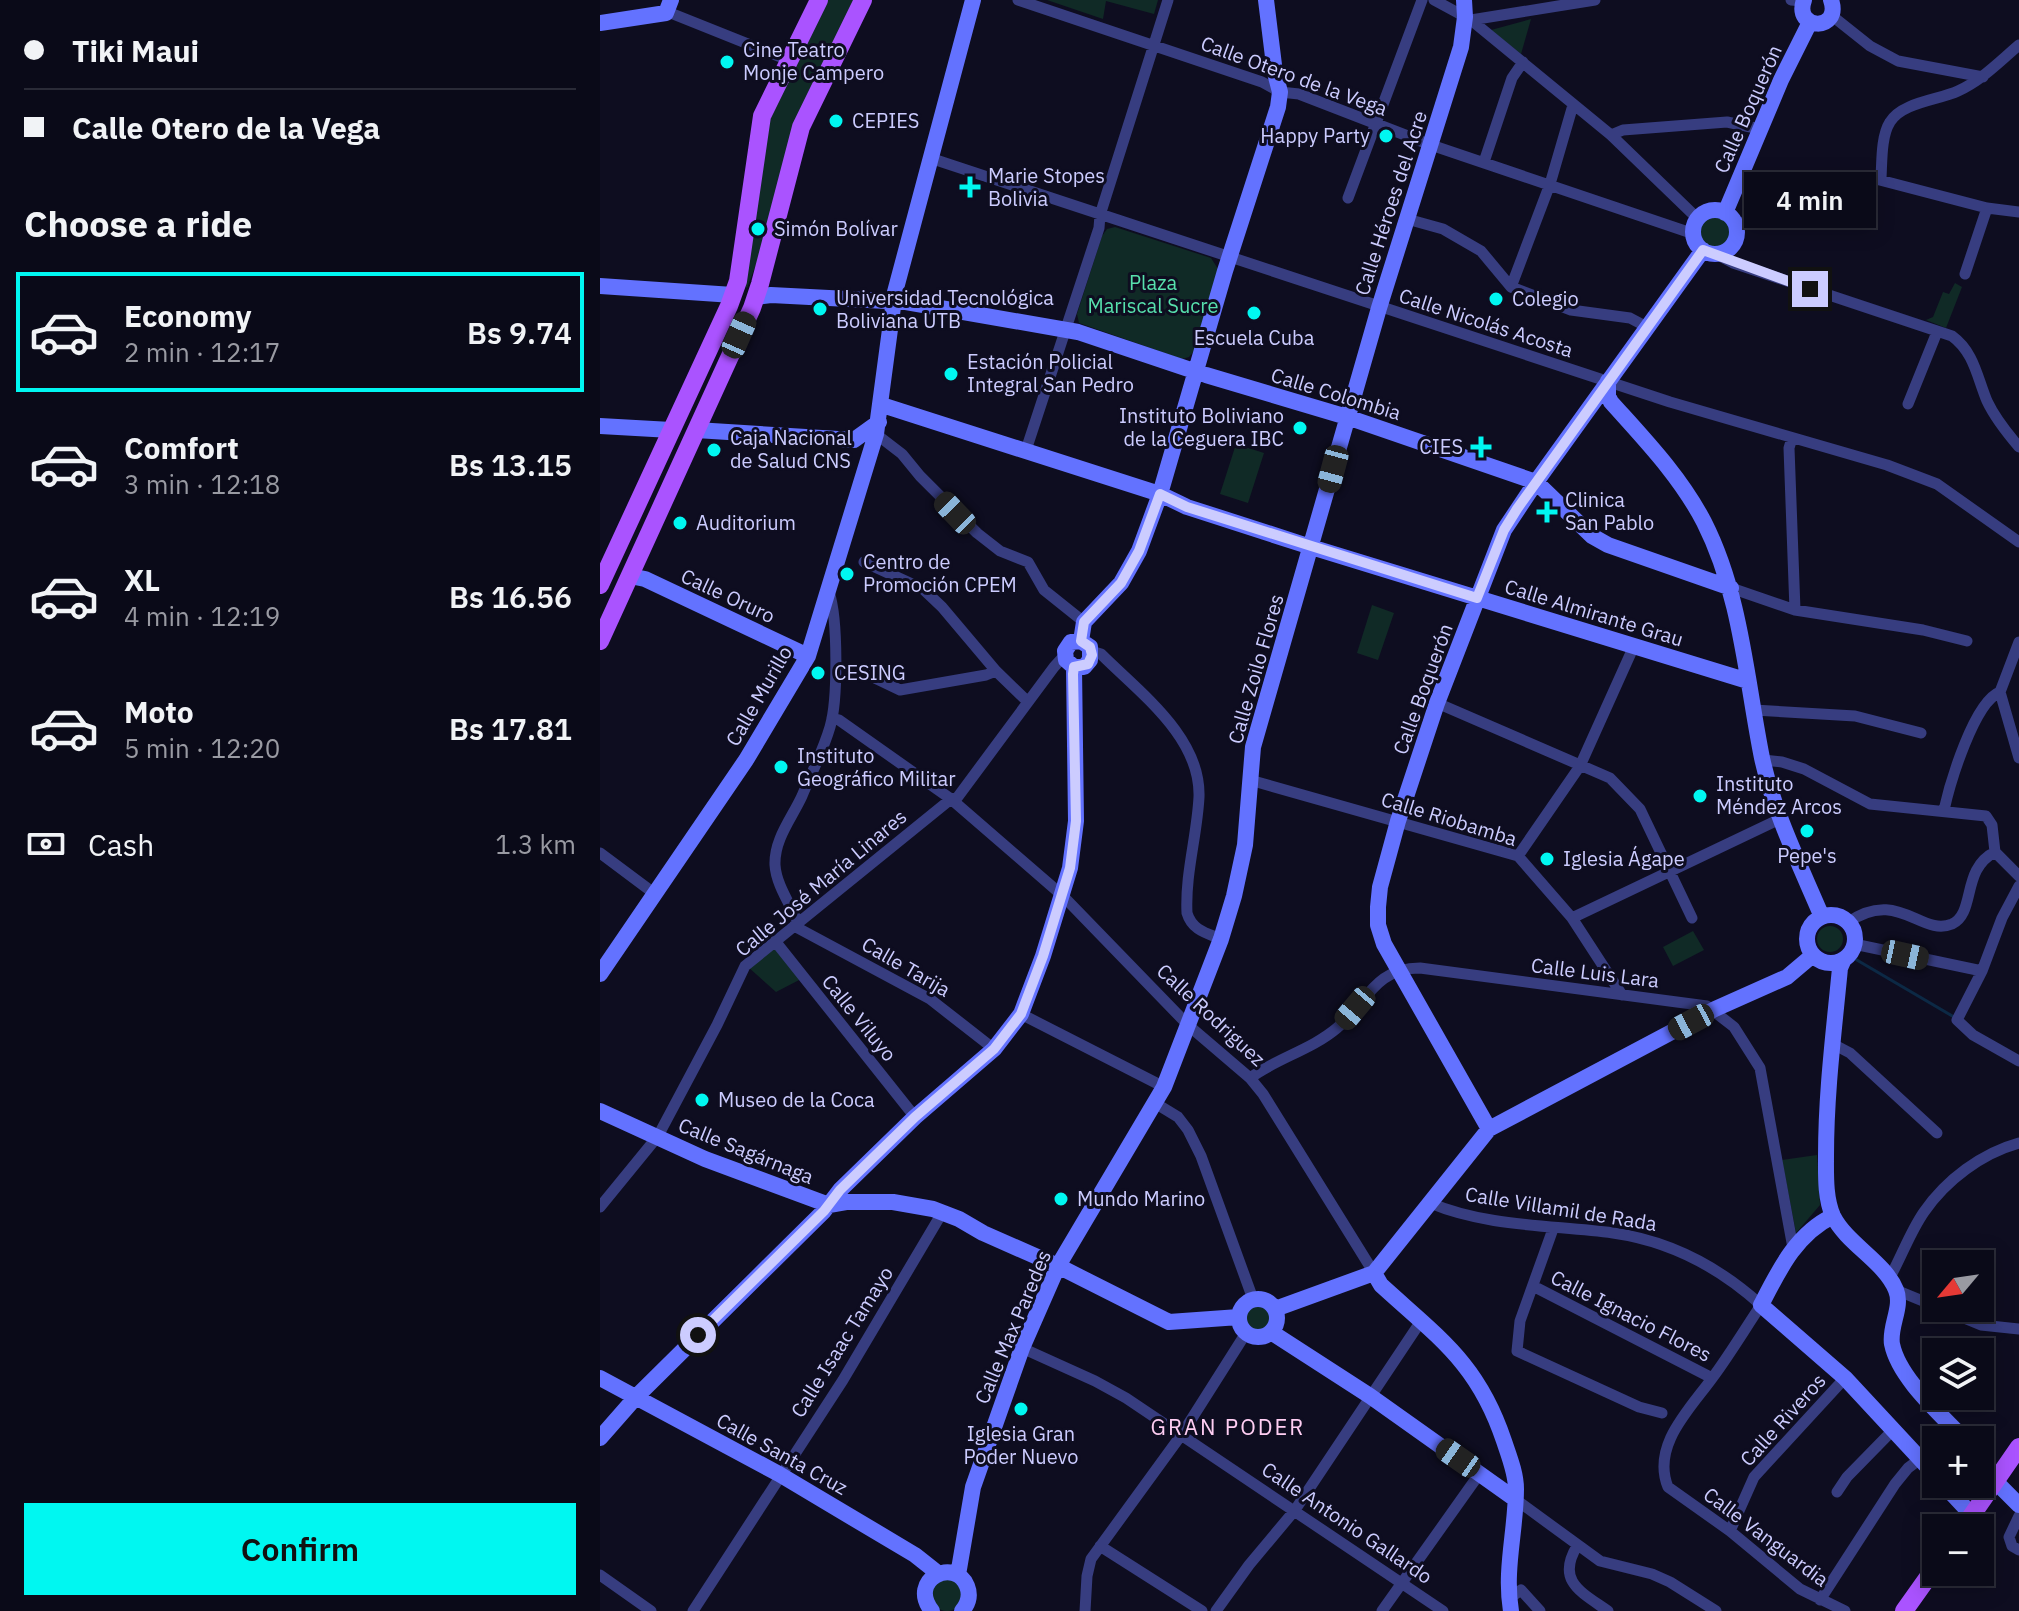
<!DOCTYPE html>
<html lang="en">
<head>
<meta charset="utf-8">
<style>
  body { margin:0; font-family:"IBM Plex Sans",sans-serif; background:#131321; color:#f1f3f6; height:100vh; display:flex; flex-direction:column; font-size:30px; white-space:nowrap }
  * { box-sizing:border-box; margin:0 }
  p { font-size:26px; color:#999aa2 }
  .icon { flex:none; width:44px; height:44px; fill:none; stroke:currentColor; stroke-width:2; stroke-linecap:round; stroke-linejoin:round }
  .map { position:relative; flex:1; overflow:hidden }
  .drawer { display:flex; flex-direction:column; background:#0a0a18; width:600px }
  .drawer>* { flex:none }
  .hud { display:grid; align-content:center; height:176px; padding:0 24px; background:#0a0a18 }
  .needle { width:52px; rotate:241deg }
  .tools { position:absolute; left:1322px; top:1250px; display:grid; gap:16px }
  .tools a { display:grid; place-items:center; width:72px; height:72px; border-radius:0px; background:#0a0a18; box-shadow:0 4px 20px #0003,0 0 0 2px #2a2b37; font-size:40px }
  .end { position:absolute; width:36px; height:36px; margin:-18px; border:10px solid #ccf; background:#111; box-shadow:0 0 0 4px #111 }
  .from { border-radius:50% }
  .bubble { position:absolute; height:56px; border-radius:0px; background:#0a0a18; box-shadow:0 4px 20px #0003,0 0 0 2px #2a2b37; font-size:26px; font-weight:600; line-height:56px; text-align:center }
  .car { position:absolute; width:24px; height:48px; margin:-24px -12px; border-radius:10px; box-shadow:0 0 6px 2px #0007; background:linear-gradient(#222 24%,#8ab4d8 0 40%,#222 0 76%,#8ab4d8 0 86%,#222 0) }
  .hud b { display:flex; align-items:center; gap:28px; height:76px; font-size:30px }
  .hud b+b { border-top:2px solid #2a2b37 }
  .hud i { width:20px; height:20px; background:#f1f3f6 }
  ul { padding:0; list-style:none }
  li { display:flex; align-items:center; gap:24px; height:120px; margin:0 16px 12px; padding:0 8px; border:4px solid transparent; border-radius:0px }
  li div { flex:1 }
  li b { display:block; font-size:30px }
  li em { font-style:normal; font-weight:600 }
  li.active { border-color:#00f7f1 }
  li>.icon { width:72px; height:72px; stroke-width:1.5 }
  h2 { padding:0 24px; font-size:36px; line-height:96px }
  .pay { display:flex; align-items:center; gap:20px; height:88px; padding:0 24px; font-size:30px }
  .pay p { margin-inline-start:auto }
  .primary-button { display:flex; gap:16px; margin-top:auto; padding:16px 24px }
  .primary-button a { flex:1; height:92px; border-radius:0px; background:#00f7f1; color:#111; font-size:32px; font-weight:600; line-height:92px; text-align:center }
  main { display:flex; flex:1; min-height:0 }
  .map>svg:first-child { display:block }
  .green { fill:#102a26 }
  .lines { fill:none; stroke-linecap:round; stroke-linejoin:round }
  .stream { stroke:#0c2945; stroke-width:3 }
  .street { stroke:#373d80; stroke-width:11 }
  .secondary { stroke:#6372ff; stroke-width:16 }
  .primary { stroke:#aa53ff; stroke-width:18 }
  .route { stroke:#ccf; stroke-width:10 }
  .poi-dot { fill:#00f7f1; stroke:#0e0d20; stroke-width:3 }
  .labels { text-anchor:middle; stroke-width:6; stroke-linejoin:round; paint-order:stroke }
  .poi-label { font-size:20px; fill:#ccf; stroke:#0e0d20; text-anchor:start }
  .street-label { font-size:20px; fill:#ccf; stroke:#0e0d20 }
  .park-label { font-size:20px; fill:#57e0ad; stroke:#0e0d20 }
  .neighbourhood-label { font-size:22px; letter-spacing:2px; fill:#ffcef3; stroke:#0e0d20 }
</style>
</head>
<body>
<main>
<section class="drawer">
<div class="hud">
<b><i class="from"></i>Tiki Maui</b>
<b><i></i>Calle Otero de la Vega</b>
</div>
<h2>Choose a ride</h2>
<ul>
<li class="active"><svg class="icon" aria-label="car" viewBox="0 0 24 24"><path d="M5 17H2v-5l4-1 3-4h7l3 4 3 1v5h-3M9 17h6M6 11h13"/><circle cx="7" cy="17" r="2"/><circle cx="17" cy="17" r="2"/></svg><div><b>Economy</b><p>2 min · 12:17</p></div><em>Bs 9.74</em></li>
<li><svg class="icon" aria-label="car" viewBox="0 0 24 24"><path d="M5 17H2v-5l4-1 3-4h7l3 4 3 1v5h-3M9 17h6M6 11h13"/><circle cx="7" cy="17" r="2"/><circle cx="17" cy="17" r="2"/></svg><div><b>Comfort</b><p>3 min · 12:18</p></div><em>Bs 13.15</em></li>
<li><svg class="icon" aria-label="car" viewBox="0 0 24 24"><path d="M5 17H2v-5l4-1 3-4h7l3 4 3 1v5h-3M9 17h6M6 11h13"/><circle cx="7" cy="17" r="2"/><circle cx="17" cy="17" r="2"/></svg><div><b>XL</b><p>4 min · 12:19</p></div><em>Bs 16.56</em></li>
<li><svg class="icon" aria-label="car" viewBox="0 0 24 24"><path d="M5 17H2v-5l4-1 3-4h7l3 4 3 1v5h-3M9 17h6M6 11h13"/><circle cx="7" cy="17" r="2"/><circle cx="17" cy="17" r="2"/></svg><div><b>Moto</b><p>5 min · 12:20</p></div><em>Bs 17.81</em></li>
</ul>
<div class="pay"><svg class="icon" aria-label="cash" viewBox="0 0 24 24"><path d="M3 7h18v10H3z"/><circle cx="12" cy="12" r="2"/></svg>Cash<p>1.3 km</p></div>
<div class="primary-button"><a>Confirm</a></div>
</section>
<div class="map">
<svg width="1419" height="1611" viewBox="0 0 1419 1611">
  <rect width="100%" height="100%" fill="#0e0d20"/>
  <path class="green" d="M226 0H257L147 288 145 286 169 114Z
    M447 0H558L554 14 506 1 503 19Z
    M931 19 921 54 891 30Z
    M1096 232a19 19 0 1 1 38 0a19 19 0 1 1-38 0Z
    M515 227 611 258 618 269 594 351 589 357 582 359 479 323 477 314 502 236 507 229Z
    M1355 283 1362 287 1346 328 1326 320 1333 317 1343 292 1349 294Z
    M636 444 664 453 648 503 620 494Z
    M772 605 794 613 778 660 757 653Z
    M1217 939a13 13 0 1 1 26 0a13 13 0 1 1-26 0Z
    M1093 931 1104 950 1073 966 1063 947Z
    M179 947 203 978 176 992 147 966 165 951Z
    M1217 1155 1220 1205 1196 1233 1182 1160Z
    M645 1318a13 13 0 1 1 26 0a13 13 0 1 1-26 0Z
    M331 1595a16 16 0 1 1 32 0a16 16 0 1 1-32 0Z"/>
  <g class="lines">
    <path class="stream" d="M1250 956 1354 1017"/>
    <path class="street" d="M418 0 662 82 680 92 699 94 831 145 1094 234
      M834 0 871 20 1011 135 1098 219
      M1191 0 1203 1
      M68 12 188 60
      M1231 15 1270 46 1298 61 1383 77
      M871 20 995 0
      M1011 135 1023 130 1127 122 1160 129
      M330 158 1070 402 1287 465 1337 484 1419 542
      M884 162 912 78 923 62
      M1281 178C1282 162 1281 136 1290 122 1302 102 1339 100 1358 91 1382 80 1399 62 1419 45
      M748 198 822 0
      M807 219 843 229 881 251 911 287 971 310 1030 318 1047 327
      M1136 225 1204 199 1272 178 1387 208 1419 212
      M1116 254 1133 263 1352 336C1374 352 1377 377 1387 401 1395 418 1407 433 1419 447
      M1365 274 1387 208
      M911 287 950 184 973 105
      M1308 404 1337 332
      M276 434 302 454 320 476 377 533 400 551 428 562 444 590 484 622
      M1192 438 1189 448 1195 610
      M426 450 499 228 500 215 568 0
      M264 562 323 589 342 607 396 671 428 702
      M1131 588 1195 610 1323 630 1367 641
      M1419 642 1400 692 1419 758
      M491 651 501 654C540 693 601 737 599 797 597 836 585 874 587 913 592 930 606 933 621 939
      M254 668 300 690 386 675 396 671
      M837 703 1010 778 1040 809 1092 918
      M1154 710 1255 716 1321 733
      M232 718 239 720 351 799 463 896 588 1025 650 1078 663 1094 774 1273
      M1163 760 1182 762 1204 769 1270 804 1386 816 1392 825 1395 852 1419 876
      M650 780 918 856 972 918 1022 995
      M1344 810C1350 783 1374 702 1400 692
      M0 853 55 894
      M918 856 980 766 1034 646
      M1419 886 1402 918 1382 971 1357 1020 1373 1035 1419 1061
      M972 918 1180 819
      M198 922C190 904 176 884 175 865 174 839 192 818 202 796 211 774 223 751 230 727 238 700 238 619 229 592
      M1247 923C1298 887 1321 937 1352 924 1376 913 1361 869 1395 852
      M194 926 330 999 394 1049
      M175 941 315 1117
      M1254 944 1382 971
      M421 1014 564 1087
      M1231 1043 1250 1053 1337 1133
      M650 1078C677 1058 711 1050 737 1028 767 1003 774 968 820 968L1107 1006 1134 1027 1160 1068 1193 1248
      M555 1103 578 1117 588 1130 601 1156 653 1299
      M830 1203C887 1227 952 1225 1013 1233 1070 1241 1119 1267 1161 1305 1145 1329 1130 1354 1113 1377 1091 1408 1051 1445 1068 1487L1130 1531 1200 1589 1245 1611
      M0 1207 58 1136 117 1025 145 966 351 799 357 798 454 667 464 656
      M953 1229 920 1321 917 1351 1039 1407 1062 1413
      M1289 1279C1301 1258 1310 1232 1324 1212 1346 1180 1382 1153 1419 1143
      M933 1286 1112 1378
      M1296 1290 1381 1325 1419 1329
      M422 1348 495 1381 526 1398 843 1611
      M1237 1492 1247 1477 1293 1430
      M915 1499 1000 1561 1052 1574 1070 1582 1116 1611
      M1419 1516 1409 1537 1412 1546 1419 1550
      M1130 1531 1154 1477 1245 1378
      M500 1546 602 1611
      M977 1546C956 1581 981 1592 1008 1611
      M0 1575 51 1611
      M908 1594 914 1595 921 1590 940 1611
      M1220 1600 1295 1484 1308 1468 1320 1459
      M93 1611 243 1380 342 1213
      M485 1611 487 1576 491 1559 582 1434 646 1333
      M616 1611 649 1565 695 1510 821 1321
      M782 1611 880 1473"/>
    <path class="secondary" d="M1204 0C1193 31 1242 32 1231 0
      M0 23 66 13 71 0
      M1093 232a22 22 0 1 1 44 0a22 22 0 1 1-44 0Z
      M1125 213 1181 80 1210 22
      M0 286 133 295
      M156 297 171 295 306 302 478 332 606 375 747 417 936 482 992 536 1008 545 1131 588
      M1008 381V396L1011 402C1045 440 1080 476 1104 522 1141 595 1146 678 1162 758 1174 813 1200 865 1222 917
      M282 405 560 494 587 507 711 547 1148 681
      M0 426 71 430
      M96 430 254 440 279 422
      M30 576 45 579 208 656
      M481 641 484 622 521 583 539 551 560 494 625 271 678 107 680 92 675 73 666 0
      M474 667H484L490 660V647L481 641
      M474 667 466 660 465 651 471 642 481 641
      M1207 939a24 24 0 1 1 48 0a24 24 0 1 1-48 0Z
      M1244 959 1240 968C1234 1031 1226 1092 1226 1156 1226 1175 1225 1198 1233 1216 1247 1244 1285 1262 1296 1290 1303 1307 1289 1326 1292 1344 1299 1379 1342 1415 1365 1440
      M0 974 146 760 208 656 276 434 295 292 373 0
      M0 1111 105 1159 229 1205 246 1202H293L333 1209 359 1219 383 1233 458 1266 569 1322 639 1317
      M889 1129 784 944 778 925V907L780 887 798 821 837 703 904 530 936 482 1103 250
      M1233 1216C1196 1234 1179 1270 1161 1305L1245 1378 1336 1476
      M774 1273 781 1285C839 1338 878 1363 904 1441 909 1456 916 1473 916 1489 916 1530 904 1570 911 1611
      M639 1318a19 19 0 1 1 38 0a19 19 0 1 1-38 0Z
      M675 1309 774 1273 889 1129 1115 1009 1187 977 1213 955
      M671 1332 770 1396 915 1499
      M0 1378 179 1474 315 1555 339 1574
      M0 1438 36 1397 224 1211 240 1190 315 1117 394 1049 421 1014 443 956 470 868 476 821 474 667
      M1380 1457 1396 1482 1419 1505
      M1343 1484 1372 1515
      M358 1575 373 1487 422 1348 458 1266 564 1087 621 939 634 896 645 845 653 747 779 308 861 47 865 17 864 0
      M332 1611C307 1580 355 1556 367 1586 371 1596 368 1604 362 1611"/>
    <path class="primary" d="M0 585 129 306 138 281 162 116 219 0
      M0 641 152 308 160 284 201 127 263 0
      M1363 1528 1419 1447
      M1304 1611 1336 1566"/>
  </g>
  <g class="lines">
    <path class="route" d="M98 1335 224 1211 240 1190 315 1117 394 1049 421 1014 443 956 470 868 476 821 473 674 474 667 488 664 492 655 490 647 481 641 484 622 521 583 539 551 560 494 587 507 877 598 904 530 917 509 1103 250 1210 289"/>
  </g>
  <g class="poi-dot">
    <circle cx="127" cy="62" r="8"/>
    <circle cx="236" cy="121" r="8"/>
    <circle cx="786" cy="136" r="8"/>
    <path d="M366 175h8v8h8v8h-8v8h-8v-8h-8v-8h8z"/>
    <circle cx="158" cy="229" r="8"/>
    <circle cx="896" cy="299" r="8"/>
    <circle cx="220" cy="309" r="8"/>
    <circle cx="654" cy="313" r="8"/>
    <circle cx="351" cy="374" r="8"/>
    <circle cx="700" cy="428" r="8"/>
    <path d="M877 435h8v8h8v8h-8v8h-8v-8h-8v-8h8z"/>
    <circle cx="114" cy="450" r="8"/>
    <path d="M943 500h8v8h8v8h-8v8h-8v-8h-8v-8h8z"/>
    <circle cx="80" cy="523" r="8"/>
    <circle cx="247" cy="574" r="8"/>
    <circle cx="218" cy="673" r="8"/>
    <circle cx="181" cy="767" r="8"/>
    <circle cx="1100" cy="796" r="8"/>
    <circle cx="1207" cy="831" r="8"/>
    <circle cx="947" cy="859" r="8"/>
    <circle cx="102" cy="1100" r="8"/>
    <circle cx="461" cy="1199" r="8"/>
    <circle cx="421" cy="1409" r="8"/>
  </g>
  <g class="labels">
    <g class="poi-label">
      <text x="143" y="57">Cine Teatro<tspan x="143" dy="23">Monje Campero</tspan></text>
      <text x="252" y="128">CEPIES</text>
      <text x="770" y="143" text-anchor="end">Happy Party</text>
      <text x="388" y="183">Marie Stopes<tspan x="388" dy="23">Bolivia</tspan></text>
      <text x="174" y="236">Simón Bolívar</text>
      <text x="236" y="305">Universidad Tecnológica<tspan x="236" dy="23">Boliviana UTB</tspan></text>
      <text x="912" y="306">Colegio</text>
      <text x="654" y="345" text-anchor="middle">Escuela Cuba</text>
      <text x="367" y="369">Estación Policial<tspan x="367" dy="23">Integral San Pedro</tspan></text>
      <text x="684" y="423" text-anchor="end">Instituto Boliviano<tspan x="684" dy="23">de la Ceguera IBC</tspan></text>
      <text x="130" y="445">Caja Nacional<tspan x="130" dy="23">de Salud CNS</tspan></text>
      <text x="863" y="454" text-anchor="end">CIES</text>
      <text x="965" y="507">Clinica<tspan x="965" dy="23">San Pablo</tspan></text>
      <text x="96" y="530">Auditorium</text>
      <text x="263" y="569">Centro de<tspan x="263" dy="23">Promoción CPEM</tspan></text>
      <text x="234" y="680">CESING</text>
      <text x="197" y="763">Instituto<tspan x="197" dy="23">Geográfico Militar</tspan></text>
      <text x="1116" y="791">Instituto<tspan x="1116" dy="23">Méndez Arcos</tspan></text>
      <text x="1207" y="863" text-anchor="middle">Pepe's</text>
      <text x="963" y="866">Iglesia Ágape</text>
      <text x="118" y="1107">Museo de la Coca</text>
      <text x="477" y="1206">Mundo Marino</text>
      <text x="421" y="1441" text-anchor="middle">Iglesia Gran<tspan x="421" dy="23">Poder Nuevo</tspan></text>
    </g>
    <g class="street-label">
      <text transform="translate(694 76) rotate(20)" y="7">Calle Otero de la Vega</text>
      <text transform="translate(1148 109) rotate(-66)" y="7">Calle Boquerón</text>
      <text transform="translate(791 203) rotate(-72)" y="7">Calle Héroes del Acre</text>
      <text transform="translate(886 323) rotate(18)" y="7">Calle Nicolás Acosta</text>
      <text transform="translate(736 394) rotate(17)" y="7">Calle Colombia</text>
      <text transform="translate(128 596) rotate(25)" y="7">Calle Oruro</text>
      <text transform="translate(994 613) rotate(17)" y="7">Calle Almirante Grau</text>
      <text transform="translate(656 669) rotate(-74)" y="7">Calle Zoilo Flores</text>
      <text transform="translate(823 689) rotate(-70)" y="7">Calle Boquerón</text>
      <text transform="translate(159 696) rotate(-60)" y="7">Calle Murillo</text>
      <text transform="translate(849 819) rotate(17)" y="7">Calle Riobamba</text>
      <text transform="translate(221 883) rotate(-40)" y="7">Calle José María Linares</text>
      <text transform="translate(306 967) rotate(30)" y="7">Calle Tarija</text>
      <text transform="translate(995 973) rotate(7)" y="7">Calle Luis Lara</text>
      <text transform="translate(611 1015) rotate(43)" y="7">Calle Rodriguez</text>
      <text transform="translate(259 1018) rotate(51)" y="7">Calle Viluyo</text>
      <text transform="translate(146 1151) rotate(22)" y="7">Calle Sagárnaga</text>
      <text transform="translate(961 1209) rotate(9)" y="7">Calle Villamil de Rada</text>
      <text transform="translate(1031 1316) rotate(27)" y="7">Calle Ignacio Flores</text>
      <text transform="translate(413 1327) rotate(-67)" y="7">Calle Max Paredes</text>
      <text transform="translate(242 1342) rotate(-58)" y="7">Calle Isaac Tamayo</text>
      <text transform="translate(1183 1420) rotate(-48)" y="7">Calle Riveros</text>
      <text transform="translate(182 1454) rotate(29)" y="7">Calle Santa Cruz</text>
      <text transform="translate(747 1523) rotate(34)" y="7">Calle Antonio Gallardo</text>
      <text transform="translate(1166 1537) rotate(37)" y="7">Calle Vanguardia</text>
    </g>
    <g class="park-label">
      <text x="553" y="290">Plaza<tspan x="553" dy="23">Mariscal Sucre</tspan></text>
    </g>
    <g class="neighbourhood-label">
      <text x="628" y="1435">GRAN PODER</text>
    </g>
  </g>
</svg>
<div class="tools">
<a><svg class="needle" viewBox="-14 -14 28 28"><path d="M0-13l5 13h-10z" fill="#e53935"/><path d="M0 13l5-13h-10z" fill="#999aa2"/></svg></a>
<a><svg class="icon" aria-label="layers" viewBox="0 0 24 24"><path d="M12 4l9 5-9 5-9-5zM3 14l9 5 9-5"/></svg></a>
<a>+</a>
<a>−</a>
</div>
<i class="end from" style="left:98px;top:1335px"></i>
<i class="end" style="left:1210px;top:289px"></i>
<div class="bubble" style="left:1144px;top:172px;width:132px">4 min</div>
<i class="car" style="left:139px;top:335px;rotate:24deg"></i>
<i class="car" style="left:733px;top:469px;rotate:195deg"></i>
<i class="car" style="left:355px;top:513px;rotate:316deg"></i>
<i class="car" style="left:1305px;top:955px;rotate:102deg"></i>
<i class="car" style="left:755px;top:1008px;rotate:220deg"></i>
<i class="car" style="left:1091px;top:1022px;rotate:242deg"></i>
<i class="car" style="left:858px;top:1458px;rotate:305deg"></i>
</div>
</main>
</body>
</html>
